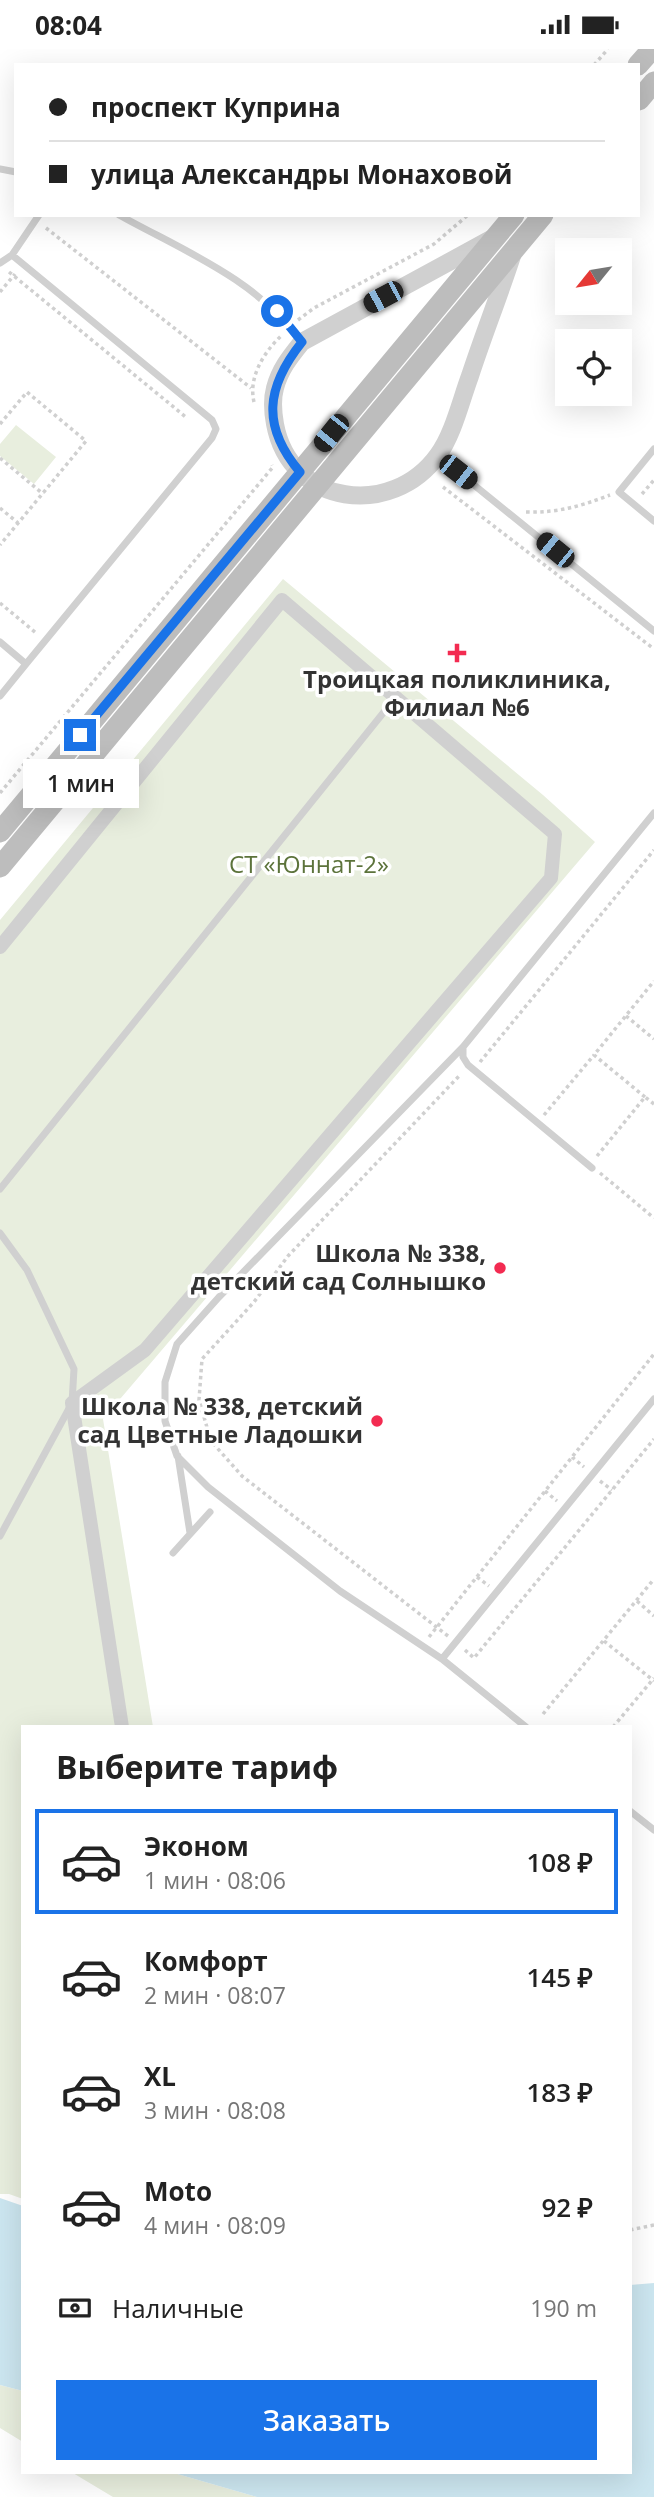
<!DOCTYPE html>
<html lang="ru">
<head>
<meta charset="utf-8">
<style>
  body { margin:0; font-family:"Open Sans",sans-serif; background:#f6f6f6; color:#222; height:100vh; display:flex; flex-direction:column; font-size:26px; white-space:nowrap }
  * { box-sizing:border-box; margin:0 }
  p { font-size:23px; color:#767676 }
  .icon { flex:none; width:38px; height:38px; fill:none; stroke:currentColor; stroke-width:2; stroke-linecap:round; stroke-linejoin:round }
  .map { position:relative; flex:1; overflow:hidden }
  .side { position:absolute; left:21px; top:1676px; width:611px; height:749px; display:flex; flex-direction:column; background:#fff; border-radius:0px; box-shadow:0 7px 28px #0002 }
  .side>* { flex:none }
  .hud { position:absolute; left:14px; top:14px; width:626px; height:154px; border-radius:0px; box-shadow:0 7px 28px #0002; display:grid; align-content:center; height:154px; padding:0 35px; background:#fff }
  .needle { width:46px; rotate:240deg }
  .tools { position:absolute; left:555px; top:189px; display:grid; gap:14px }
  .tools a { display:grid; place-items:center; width:77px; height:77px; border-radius:0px; background:#fff; box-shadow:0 7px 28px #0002; font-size:35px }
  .end { position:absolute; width:32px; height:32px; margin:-16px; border:9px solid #1a73e8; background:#fff; box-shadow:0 0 0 4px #fff }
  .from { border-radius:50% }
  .bubble { position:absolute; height:49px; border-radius:0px; background:#fff; box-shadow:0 7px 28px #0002; font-size:23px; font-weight:600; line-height:49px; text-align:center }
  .car { position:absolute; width:21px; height:42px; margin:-21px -10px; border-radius:9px; box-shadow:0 0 5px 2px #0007; background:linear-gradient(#222 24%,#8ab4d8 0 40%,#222 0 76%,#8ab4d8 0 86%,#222 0) }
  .hud b { display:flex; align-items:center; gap:24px; height:66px; font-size:26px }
  .hud b+b { border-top:2px solid #e0e0e0 }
  .hud i { width:18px; height:18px; background:#222 }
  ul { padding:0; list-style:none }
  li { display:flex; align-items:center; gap:21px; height:105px; margin:0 14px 10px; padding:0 21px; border:4px solid transparent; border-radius:0px }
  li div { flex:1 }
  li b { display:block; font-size:26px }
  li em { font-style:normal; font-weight:600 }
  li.selected { border-color:#1a73e8 }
  li>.icon { width:63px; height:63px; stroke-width:1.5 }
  h2 { padding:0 35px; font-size:32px; line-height:84px }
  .pay { display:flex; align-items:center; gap:18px; height:77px; padding:0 35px; font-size:26px }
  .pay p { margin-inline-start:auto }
  .action { display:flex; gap:14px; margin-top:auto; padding:14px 35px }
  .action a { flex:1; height:80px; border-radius:0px; background:#1a73e8; color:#fff; font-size:28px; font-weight:600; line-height:80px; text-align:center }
  .status { display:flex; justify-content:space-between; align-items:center; height:49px; padding:0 35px; background:#fff; direction:ltr }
  .status svg { height:19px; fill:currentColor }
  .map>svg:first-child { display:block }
  .green { fill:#e8eede }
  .water { fill:#cce6f0 }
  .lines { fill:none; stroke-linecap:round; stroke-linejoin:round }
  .path { stroke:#d0d0d0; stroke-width:3.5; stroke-dasharray:3.5 3.5; stroke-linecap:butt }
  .service { stroke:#d0d0d0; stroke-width:7 }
  .minor { stroke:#d0d0d0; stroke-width:14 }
  .tertiary { stroke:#d0d0d0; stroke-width:18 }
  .secondary { stroke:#bdbdbd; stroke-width:21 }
  .route { stroke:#1a73e8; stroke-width:9 }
  .poi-dot { fill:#f32b51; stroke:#fff; stroke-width:2.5 }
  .labels { text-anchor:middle; stroke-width:7; stroke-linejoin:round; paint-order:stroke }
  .poi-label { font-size:24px; font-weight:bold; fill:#333; stroke:#fff; text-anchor:end }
  .park-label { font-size:24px; fill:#5c733b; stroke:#fff }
</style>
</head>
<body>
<div class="status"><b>08:04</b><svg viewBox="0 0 49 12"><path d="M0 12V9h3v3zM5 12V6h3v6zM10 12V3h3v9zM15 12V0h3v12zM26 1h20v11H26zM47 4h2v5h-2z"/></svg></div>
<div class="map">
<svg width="654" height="2448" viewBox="0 0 654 2448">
  <rect width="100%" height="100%" fill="#fff"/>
  <path class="green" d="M16 376 56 408 34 435 0 407V395Z
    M283 530 543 746 595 793 103 1370 153 1678H23V2150L9 2145H0V871Z
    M0 2336 23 2342V2393L0 2379Z
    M73 2424H174L257 2448H113Z"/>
  <path class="water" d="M0 2149 23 2157V2342L0 2336Z
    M654 2234V2448H257L174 2424H630V2236Z"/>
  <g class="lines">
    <path class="path" d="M594 16 608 0
      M46 179 251 339
      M9 223 187 369
      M0 243 15 225
      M298 271 314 259 434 195 468 166
      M254 353C248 328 264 303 282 286
      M0 375 27 343 86 392 0 496
      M0 409 43 445
      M443 438 654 600
      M642 445 654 431
      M0 459 18 474
      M526 463C558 464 581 457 610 446
      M0 554 36 584
      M0 744 273 418 272 416
      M626 967 654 990
      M480 1013 654 801
      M645 1048 594 1006 654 932
      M544 1066 594 1006
      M597 1107 645 1048 654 1055
      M600 1124 654 1169
      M572 1408 584 1418
      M600 1432 612 1441
      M545 1442 557 1452
      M477 1528 489 1537
      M637 1552 654 1567
      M448 1587 242 1427 211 1392 199 1351 202 1310 254 1253 288 1207 460 1026
      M429 1588 654 1305
      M604 1592 654 1632
      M465 1601 474 1609 654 1390
      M543 1665 654 1530
      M613 1678 654 1629
      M630 2181 654 2176"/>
    <path class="service" d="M0 120 16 123
      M119 166C184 202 256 230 301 292
      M12 206 212 371 216 380 212 389 26 615
      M0 214 12 206 39 166
      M654 400 619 443 654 472
      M439 405 458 423 654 582
      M0 593 26 615 0 647
      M592 1119 468 1016 463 1008V998L654 764
      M0 1140 396 648
      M0 1184 27 1221 74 1320 72 1354 0 1487
      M75 1355 165 1359
      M178 1407 190 1484
      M173 1504 210 1463
      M442 1610 340 1542 208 1438 177 1407 165 1372V1333L177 1295 219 1248 463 998
      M526 1678 442 1610 654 1350
      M630 1762 654 1781"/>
    <path class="minor" d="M0 898 282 551 555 785 551 829 145 1301 72 1354 122 1678"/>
    <path class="tertiary" d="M493 189 302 293C290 308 280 320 275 339 272 350 273 364 275 375 290 457 392 470 438 406 453 386 461 351 470 327 483 287 499 247 512 207"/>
    <path class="secondary" d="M638 16 652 0
      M639 51 654 33
      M0 783 514 166
      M0 818 543 166"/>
  </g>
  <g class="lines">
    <path class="route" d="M80 686 300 423C261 377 266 338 302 293L277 262"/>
  </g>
  <g class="poi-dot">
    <path d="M453.5 593.5h7v7h7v7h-7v7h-7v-7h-7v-7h7z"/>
    <circle cx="500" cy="1219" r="7"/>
    <circle cx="377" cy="1372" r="7"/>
  </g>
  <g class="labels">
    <g class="poi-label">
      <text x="457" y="639" text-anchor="middle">Троицкая поликлиника,<tspan x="457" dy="28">Филиал №6</tspan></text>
      <text x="486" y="1213">Школа № 338,<tspan x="486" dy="28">детский сад Солнышко</tspan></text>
      <text x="363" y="1366">Школа № 338, детский<tspan x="363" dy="28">сад Цветные Ладошки</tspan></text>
    </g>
    <g class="park-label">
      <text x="309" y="824">СТ «Юннат-2»</text>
    </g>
  </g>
</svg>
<div class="tools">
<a><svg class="needle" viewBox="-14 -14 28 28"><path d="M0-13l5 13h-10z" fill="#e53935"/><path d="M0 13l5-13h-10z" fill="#767676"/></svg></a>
<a><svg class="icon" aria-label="locate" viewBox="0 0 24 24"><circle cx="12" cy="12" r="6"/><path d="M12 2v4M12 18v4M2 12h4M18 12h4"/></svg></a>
</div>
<i class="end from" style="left:277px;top:262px"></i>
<i class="end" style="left:80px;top:686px"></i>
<div class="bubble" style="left:23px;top:710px;width:116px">1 мин</div>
<i class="car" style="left:383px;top:248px;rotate:242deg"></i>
<i class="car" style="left:331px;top:384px;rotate:219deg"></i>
<i class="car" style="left:458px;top:423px;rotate:128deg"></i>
<i class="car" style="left:555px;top:501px;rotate:309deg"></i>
<div class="hud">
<b><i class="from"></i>проспект Куприна</b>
<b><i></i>улица Александры Монаховой</b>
</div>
<section class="side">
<h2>Выберите тариф</h2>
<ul>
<li class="selected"><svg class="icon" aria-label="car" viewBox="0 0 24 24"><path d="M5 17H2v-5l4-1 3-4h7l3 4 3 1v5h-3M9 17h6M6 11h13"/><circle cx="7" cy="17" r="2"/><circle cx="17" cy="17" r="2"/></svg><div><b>Эконом</b><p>1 мин · 08:06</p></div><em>108 ₽</em></li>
<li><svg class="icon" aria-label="car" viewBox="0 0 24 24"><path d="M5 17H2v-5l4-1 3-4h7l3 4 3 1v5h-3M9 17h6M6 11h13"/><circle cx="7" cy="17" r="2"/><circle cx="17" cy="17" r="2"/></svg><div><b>Комфорт</b><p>2 мин · 08:07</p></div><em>145 ₽</em></li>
<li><svg class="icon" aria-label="car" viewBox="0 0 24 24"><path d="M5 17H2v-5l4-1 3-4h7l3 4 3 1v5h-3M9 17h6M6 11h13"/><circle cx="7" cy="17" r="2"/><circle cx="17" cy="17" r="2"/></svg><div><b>XL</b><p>3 мин · 08:08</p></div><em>183 ₽</em></li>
<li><svg class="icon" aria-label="car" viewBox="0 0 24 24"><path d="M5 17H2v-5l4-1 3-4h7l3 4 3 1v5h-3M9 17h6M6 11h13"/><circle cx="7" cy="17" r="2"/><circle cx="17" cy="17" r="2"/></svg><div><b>Moto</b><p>4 мин · 08:09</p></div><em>92 ₽</em></li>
</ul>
<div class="pay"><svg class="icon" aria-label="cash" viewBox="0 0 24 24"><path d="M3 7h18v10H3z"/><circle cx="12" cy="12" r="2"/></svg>Наличные<p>190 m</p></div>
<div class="action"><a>Заказать</a></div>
</section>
</div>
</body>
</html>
